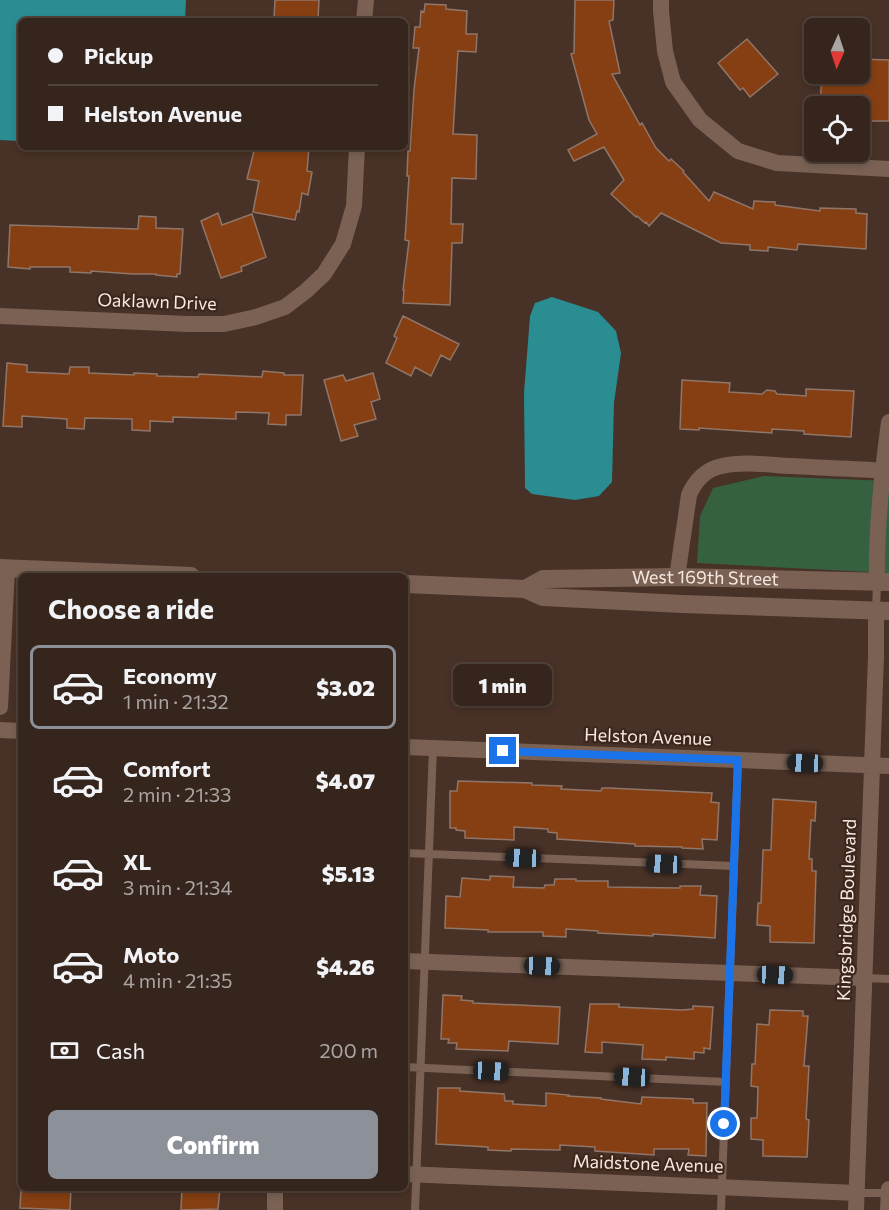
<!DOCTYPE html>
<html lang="en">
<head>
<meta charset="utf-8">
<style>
  body { margin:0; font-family:Commissioner,sans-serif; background:#413129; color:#f1f3f6; height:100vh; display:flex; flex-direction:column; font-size:22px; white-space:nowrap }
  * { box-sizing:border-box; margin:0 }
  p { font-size:20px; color:#aaa5a3 }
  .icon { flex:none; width:33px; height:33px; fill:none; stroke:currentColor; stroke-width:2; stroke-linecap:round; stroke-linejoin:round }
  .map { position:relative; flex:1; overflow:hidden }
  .details { position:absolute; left:18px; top:573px; width:390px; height:618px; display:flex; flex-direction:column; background:#36251c; border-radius:9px; box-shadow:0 3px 9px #0003,0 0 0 2px #50423b }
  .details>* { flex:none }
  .hud { position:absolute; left:18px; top:18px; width:390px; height:132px; border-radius:9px; box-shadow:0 3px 9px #0003,0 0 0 2px #50423b; display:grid; align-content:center; height:132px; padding:0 30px; background:#36251c }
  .needle { width:39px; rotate:183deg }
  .tools { position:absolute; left:804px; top:18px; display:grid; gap:12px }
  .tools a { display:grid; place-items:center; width:66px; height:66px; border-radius:9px; background:#36251c; box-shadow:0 3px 9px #0003,0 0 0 2px #50423b; font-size:30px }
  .end { position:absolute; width:27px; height:27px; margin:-14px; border:8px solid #1a73e8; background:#fff; box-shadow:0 0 0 3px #fff }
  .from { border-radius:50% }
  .bubble { position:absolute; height:42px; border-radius:9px; background:#36251c; box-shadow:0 3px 9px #0003,0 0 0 2px #50423b; font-size:20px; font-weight:800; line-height:42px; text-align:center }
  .car { position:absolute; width:18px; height:36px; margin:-18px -9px; border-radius:8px; box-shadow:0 0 4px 2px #0007; background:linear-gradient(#222 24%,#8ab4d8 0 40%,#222 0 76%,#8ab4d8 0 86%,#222 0) }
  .hud b { display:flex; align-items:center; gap:21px; height:57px; font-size:22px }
  .hud b+b { border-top:2px solid #50423b }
  .hud i { width:15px; height:15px; background:#f1f3f6 }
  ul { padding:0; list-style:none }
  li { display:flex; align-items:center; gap:18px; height:84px; margin:0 12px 9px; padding:0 18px; border:3px solid transparent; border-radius:9px }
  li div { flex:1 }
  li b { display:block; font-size:22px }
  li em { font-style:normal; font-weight:800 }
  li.current { border-color:#8c9099 }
  li>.icon { width:54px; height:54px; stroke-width:1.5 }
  h2 { padding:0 30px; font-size:27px; line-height:72px }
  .pay { display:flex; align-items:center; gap:15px; height:66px; padding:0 30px; font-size:22px }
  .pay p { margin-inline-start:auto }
  .primary-button { display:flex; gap:12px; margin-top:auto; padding:12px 30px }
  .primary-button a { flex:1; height:69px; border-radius:9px; background:#8c9099; color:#fff; font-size:24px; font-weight:800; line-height:69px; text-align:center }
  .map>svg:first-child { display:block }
  .green { fill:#366140 }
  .water { fill:#298d92 }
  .building { fill:#863f12; stroke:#907669; stroke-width:1.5 }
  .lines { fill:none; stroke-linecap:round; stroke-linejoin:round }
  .service { stroke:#7a6154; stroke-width:8 }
  .minor { stroke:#7a6154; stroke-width:16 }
  .tertiary { stroke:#7a6154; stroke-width:18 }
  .route { stroke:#1a73e8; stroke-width:8 }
  .labels { text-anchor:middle; stroke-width:4.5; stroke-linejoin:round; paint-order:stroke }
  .street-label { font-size:18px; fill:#f7e8e1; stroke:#3d271c }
</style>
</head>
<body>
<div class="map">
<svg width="889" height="1210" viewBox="0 0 889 1210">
  <rect width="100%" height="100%" fill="#483126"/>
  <path class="green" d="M764 476 889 481V573L697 563 700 516 713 488Z"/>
  <path class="water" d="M0 0H186L185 21H21V141L0 140Z
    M552 297 598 312 616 331 621 353 614 403 612 482 599 496 575 500 532 494 525 488 524 393 530 316 535 303Z"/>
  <path class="building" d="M275 0H319L318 20 274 18Z
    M575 0H614L613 20 609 21 620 73 612 74 640 125 642 123 656 148 669 161 671 159 684 171 683 172 709 201 714 192 753 209 754 201 775 202V205L820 211V208L856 209V213L867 214 866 249 798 244 797 250 768 247V251L750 250V245L721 243 661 213 649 226 646 222 645 223 637 216 636 217 611 194 624 180 604 147 574 161 568 150 597 134 589 120 571 54 574 53Z
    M425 4 446 5V9L467 11 466 34H477L476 52 458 51 453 134 477 135 476 179 452 178 451 224H463L462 243H452L450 305 403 303 404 290H403L409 241 405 240 409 176H407L408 151H410L414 90 419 48H413L415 27H420L421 11 424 12Z
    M747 39 778 74 750 97 743 88 740 90 718 63Z
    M860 59 889 60V121H860V106H820L822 74H860Z
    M255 147H309L307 171 312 172 308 195 302 193 299 212 297 211 295 220 253 212 259 181 247 179Z
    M218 213 222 225 252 214 266 257 241 267 242 271 221 278 201 221Z
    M139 216 156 217V228L183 229 180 274H177V277L156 275V274H133L91 271V273L70 272V267H30V269L8 267 10 225 138 229Z
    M403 316 459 344 450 360 441 355 431 376 415 367 411 376 386 363 397 338 394 336Z
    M7 363 27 365V372L69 374 70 367H89V373L134 375V373L157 374V376L198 377 199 374 262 377 263 371 284 373V375H303L301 415H286V425L268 424 269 413 236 412V419L173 417V422L150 421V431L132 430V419L85 418 84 429 67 428V419L22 416V427L3 426Z
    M373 373 380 399 371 402 376 419 354 425 358 436 341 441 324 380 343 375 346 381Z
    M682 380 730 383 729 392 762 394 767 390 775 391 777 394 806 396V389L854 391 851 437 804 434V431L772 429V433L699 428V430L680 429Z
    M458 781 532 783V785L562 786 561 789 601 791 602 788H609L712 793 711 802 719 803 717 840 702 839 703 849 682 848V847L635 846V844L557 839V833L548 832V829L514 827V840L465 838V831L456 830V828H450V791H457Z
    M773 799 816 802 815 821 811 820 809 859H812V871H816L814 943 770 942V926L757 925 758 903H761L763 850H771Z
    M490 876 514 877 513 887 544 888 545 885H554L555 879H576V881H608V887L680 888V886H701L700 895 717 896 715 938 653 934V936L598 933V931L566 929V937L543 936V932H488V930L445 928 446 896 460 897 462 878 490 880Z
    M443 995 462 996 461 1000 473 1001V1003L560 1007 558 1044 509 1041 508 1051 456 1049 457 1043H448L449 1039H441Z
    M590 1004H619V1007L682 1010 693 1009V1006L713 1007 710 1049 704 1048V1053L694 1052V1059L666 1057V1060L642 1059 643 1045 602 1042V1053L585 1052Z
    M770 1010 803 1011V1016H808L804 1066H809L806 1119 809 1120 807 1157 763 1156V1140L751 1139V1118H757L758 1087 751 1086 752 1064H755L757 1024 769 1025Z
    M438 1088H460V1091L504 1094 505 1101H513V1104L546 1106V1093L569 1095 568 1096 601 1098V1099L641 1104 642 1097 693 1099V1103H707L706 1156 688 1155 689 1149H654V1155L595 1151V1147L560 1145V1150L511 1149V1151L488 1150V1147L436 1144Z
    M21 1188H71L70 1210 20 1208Z
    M182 1188H220L218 1209 181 1210Z"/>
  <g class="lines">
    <path class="service" d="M876 611 877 582
      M405 853 734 866
      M864 978 889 979
      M405 1067 726 1082
      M857 1193H889
      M415 1210 433 748
      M721 1210 738 760"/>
    <path class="minor" d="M661 0V11L665 51 673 82 700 120 738 151 777 163 889 169
      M364 21 366 0
      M0 316 188 324H224L256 317 285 307 306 291 324 274 343 244 354 206 357 147
      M677 577 689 495C695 481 706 469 722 466 744 461 769 465 792 466 824 468 857 469 889 471
      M877 581C876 528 882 475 889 422
      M0 707 7 569
      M0 730 21 731
      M405 747 889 766
      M405 961 864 978
      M405 1174 857 1193
      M275 1210V1188
      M856 1210 876 656V611
      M888 1210 889 1189"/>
    <g class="tertiary">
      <path d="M0 568 191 576"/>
      <path d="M405 584 525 589 543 597 682 604 889 611"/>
      <path id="s1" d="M525 589 543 579 677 577 889 582"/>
    </g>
  </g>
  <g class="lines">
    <path class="route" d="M503 751 738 760 724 1124"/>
  </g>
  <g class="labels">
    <g class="street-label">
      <text transform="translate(157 302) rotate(2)" y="6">Oaklawn Drive</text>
      <text dy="6" stroke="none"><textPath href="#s1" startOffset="183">West 169th Street</textPath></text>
      <text transform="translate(648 737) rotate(2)" y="6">Helston Avenue</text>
      <text transform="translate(847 910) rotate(-88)" y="6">Kingsbridge Boulevard</text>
      <text transform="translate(648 1164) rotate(2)" y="6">Maidstone Avenue</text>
    </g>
  </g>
</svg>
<div class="tools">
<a><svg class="needle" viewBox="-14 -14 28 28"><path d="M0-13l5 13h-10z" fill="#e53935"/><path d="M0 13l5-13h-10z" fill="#aaa5a3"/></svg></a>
<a><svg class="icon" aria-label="locate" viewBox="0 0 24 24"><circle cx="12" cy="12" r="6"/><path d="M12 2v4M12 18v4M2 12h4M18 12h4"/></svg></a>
</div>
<i class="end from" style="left:724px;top:1124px"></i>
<i class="end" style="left:503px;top:751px"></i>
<div class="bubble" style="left:453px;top:664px;width:99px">1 min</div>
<i class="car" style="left:805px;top:763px;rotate:272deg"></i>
<i class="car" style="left:523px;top:858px;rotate:272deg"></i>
<i class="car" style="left:664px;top:864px;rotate:273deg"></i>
<i class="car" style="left:542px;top:966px;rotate:92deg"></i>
<i class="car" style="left:775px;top:975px;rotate:92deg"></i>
<i class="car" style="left:491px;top:1071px;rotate:93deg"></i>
<i class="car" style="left:632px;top:1077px;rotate:273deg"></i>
<div class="hud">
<b><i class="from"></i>Pickup</b>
<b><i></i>Helston Avenue</b>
</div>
<section class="details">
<h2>Choose a ride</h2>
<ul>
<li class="current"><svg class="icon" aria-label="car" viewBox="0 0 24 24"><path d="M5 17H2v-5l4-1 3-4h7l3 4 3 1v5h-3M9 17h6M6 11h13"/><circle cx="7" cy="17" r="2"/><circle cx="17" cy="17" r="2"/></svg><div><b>Economy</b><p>1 min · 21:32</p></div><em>$3.02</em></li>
<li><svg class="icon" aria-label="car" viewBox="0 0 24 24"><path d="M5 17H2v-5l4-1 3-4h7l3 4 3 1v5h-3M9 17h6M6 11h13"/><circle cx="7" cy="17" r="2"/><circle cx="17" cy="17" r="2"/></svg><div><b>Comfort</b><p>2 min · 21:33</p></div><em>$4.07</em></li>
<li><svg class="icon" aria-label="car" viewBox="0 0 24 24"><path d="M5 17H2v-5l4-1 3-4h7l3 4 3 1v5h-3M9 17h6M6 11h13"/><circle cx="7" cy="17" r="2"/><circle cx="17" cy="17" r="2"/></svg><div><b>XL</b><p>3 min · 21:34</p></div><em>$5.13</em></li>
<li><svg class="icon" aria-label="car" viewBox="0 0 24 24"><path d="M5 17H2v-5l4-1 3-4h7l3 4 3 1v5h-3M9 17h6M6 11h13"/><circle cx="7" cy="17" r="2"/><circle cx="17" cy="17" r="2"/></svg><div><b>Moto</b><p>4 min · 21:35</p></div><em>$4.26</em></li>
</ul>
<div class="pay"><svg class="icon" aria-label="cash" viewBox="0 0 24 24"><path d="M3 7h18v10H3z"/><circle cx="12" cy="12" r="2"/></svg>Cash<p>200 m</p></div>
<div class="primary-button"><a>Confirm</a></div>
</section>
</div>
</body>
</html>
